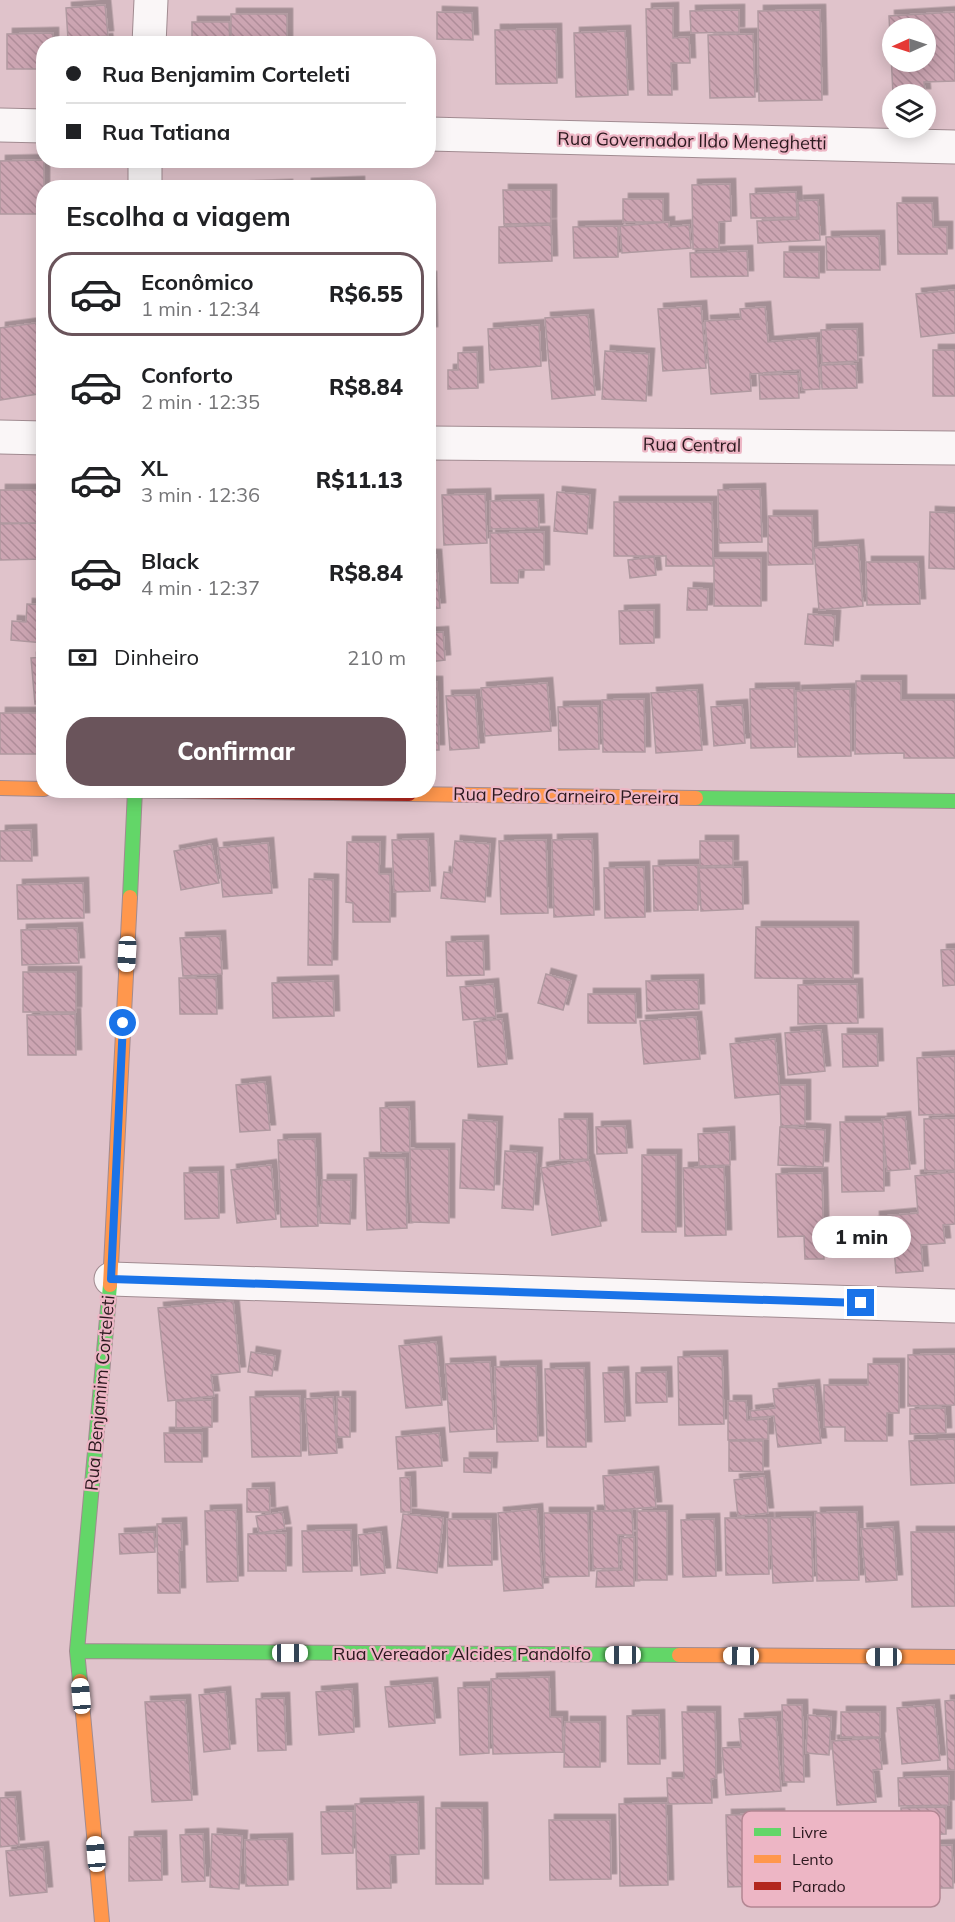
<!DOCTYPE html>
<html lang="pt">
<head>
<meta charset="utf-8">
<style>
  body { margin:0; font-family:Mulish,sans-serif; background:#f6f6f6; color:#202124; height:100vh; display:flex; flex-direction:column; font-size:22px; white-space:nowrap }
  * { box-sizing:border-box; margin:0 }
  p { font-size:20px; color:#757577 }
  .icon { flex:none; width:33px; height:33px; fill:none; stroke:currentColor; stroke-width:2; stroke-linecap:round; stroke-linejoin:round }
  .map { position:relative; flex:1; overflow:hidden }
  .drawer { position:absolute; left:36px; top:180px; width:400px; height:618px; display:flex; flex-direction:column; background:#fff; border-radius:24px; box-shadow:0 3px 15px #0003 }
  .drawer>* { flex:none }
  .guide { position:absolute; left:36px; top:36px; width:400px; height:132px; border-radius:24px; box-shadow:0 3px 15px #0003; display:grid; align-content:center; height:132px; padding:0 30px; background:#fff }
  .needle { width:39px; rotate:267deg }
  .tools { position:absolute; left:882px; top:18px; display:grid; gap:12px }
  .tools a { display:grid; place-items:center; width:54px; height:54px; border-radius:50%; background:#fff; box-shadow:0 3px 15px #0003; font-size:30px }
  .end { position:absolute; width:27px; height:27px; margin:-14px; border:8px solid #1a73e8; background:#fff; box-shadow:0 0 0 3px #fff }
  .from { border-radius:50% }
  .bubble { position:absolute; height:42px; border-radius:21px; background:#fff; box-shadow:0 3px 15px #0003; font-size:20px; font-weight:800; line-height:42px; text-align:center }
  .car { position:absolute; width:18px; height:36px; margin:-18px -9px; border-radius:8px; box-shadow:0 0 4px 2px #0007; background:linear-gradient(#fff 24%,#345 0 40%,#fff 0 76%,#345 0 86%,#fff 0) }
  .guide b { display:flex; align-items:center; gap:21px; height:57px; font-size:22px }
  .guide b+b { border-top:2px solid #e0e0e0 }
  .guide i { width:15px; height:15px; background:#202124 }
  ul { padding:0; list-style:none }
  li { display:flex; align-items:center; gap:18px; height:84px; margin:0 12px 9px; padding:0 18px; border:3px solid transparent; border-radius:24px }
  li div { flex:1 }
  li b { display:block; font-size:22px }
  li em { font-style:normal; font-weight:800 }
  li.selected { border-color:#6a545b }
  li>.icon { width:54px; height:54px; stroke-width:1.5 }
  h2 { padding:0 30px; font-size:27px; line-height:72px }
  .pay { display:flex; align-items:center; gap:15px; height:66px; padding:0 30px; font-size:22px }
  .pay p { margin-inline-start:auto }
  .cta { display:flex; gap:12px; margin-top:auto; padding:12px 30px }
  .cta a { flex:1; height:69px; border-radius:24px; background:#6a545b; color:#fff; font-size:24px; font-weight:800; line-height:69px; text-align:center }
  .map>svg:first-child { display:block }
  .building { fill:url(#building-back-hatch); stroke:#b099a0; stroke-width:1.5; fill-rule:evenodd; filter:url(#shadow) }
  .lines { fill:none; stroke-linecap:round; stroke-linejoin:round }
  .street-casing { stroke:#a18b91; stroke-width:35 }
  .fast-casing { stroke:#a18b91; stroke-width:16 }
  .slow-casing { stroke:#a18b91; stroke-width:16 }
  .jam-casing { stroke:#a18b91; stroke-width:16 }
  .street { stroke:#faf6f7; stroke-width:33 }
  .fast { stroke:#63d668; stroke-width:14 }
  .slow { stroke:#ff974d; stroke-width:14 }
  .jam { stroke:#b3261e; stroke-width:14 }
  .route { stroke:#1a73e8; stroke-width:8 }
  .labels { text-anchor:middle; stroke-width:4.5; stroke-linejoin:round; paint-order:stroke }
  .street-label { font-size:18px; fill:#2b181e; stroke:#edb6c5 }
  .key { fill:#edb6c5; stroke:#b38793; stroke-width:1.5 }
  .key-label { font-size:16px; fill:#2b181e }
</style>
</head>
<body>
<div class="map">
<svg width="955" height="1922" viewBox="0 0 955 1922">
  <defs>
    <pattern id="building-back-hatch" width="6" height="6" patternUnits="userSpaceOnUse" patternTransform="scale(1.5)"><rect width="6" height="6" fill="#cca5b2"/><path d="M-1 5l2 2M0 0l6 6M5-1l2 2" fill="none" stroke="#af8d99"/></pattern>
    <filter id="shadow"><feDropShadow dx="5.5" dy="-5.5" stdDeviation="0" flood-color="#0004"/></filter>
  </defs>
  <rect width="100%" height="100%" fill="#e0c3cb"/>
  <path class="building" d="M105 5 108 36 68 39 66 8Z
    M673 8V38L689 37 690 63H671L672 95H648L646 9Z
    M739 10V32L691 33 690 11Z
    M820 10 822 100 759 101 758 11Z
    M437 12 472 13 473 40 437 39Z
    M955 12V81L924 82 925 94H893L889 16ZM892 28H926V62H892Z
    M231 14H287V44H231Z
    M192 22H229L230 44H192Z
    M556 29 557 83 496 84 495 30Z
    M625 31 628 95 576 97 574 33Z
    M53 33V44H44V69H7V34Z
    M753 34 755 97 710 98 708 35Z
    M107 39 108 44H58V43Z
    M44 160V214H0V161Z
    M359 182V188H306V184Z
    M730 184 731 221 719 222V249H693L692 185Z
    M287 185V188H236V187Z
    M503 190H551V223L504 224Z
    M796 192 797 217 751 218 750 194Z
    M623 199H663V222H623Z
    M818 200 820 240 758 243 757 221 799 219 798 201Z
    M897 203H932L933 227H947V254H898Z
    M669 222V227L689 225 691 248 622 253 620 226Z
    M551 225 552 261 499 263V227Z
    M618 226V257L574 258 573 227Z
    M879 236 880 270H827L826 237Z
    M747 251 748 276 691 277 690 253Z
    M784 252H819V278L784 277Z
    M429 277H431L432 332H429Z
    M955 290V333L921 337 916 294Z
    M701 306 706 368 663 371 658 309Z
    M765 307 768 342 816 338 820 389 802 390 800 370 750 374 751 391 711 394 705 321 741 319 740 309Z
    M588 315 595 395 552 399 545 318Z
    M36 323 44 375V393L0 400V328Z
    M539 325 541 366 490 370 488 329Z
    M857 329 858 361 822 363 821 330Z
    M933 350H955V396H933Z
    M605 351 649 354 646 401 602 399Z
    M477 352 478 388 448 389V370H458V353Z
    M856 364 857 388 822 389 821 365Z
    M798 374 799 398 760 399 759 375Z
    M760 489 762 542 719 543 718 490Z
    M0 490H44V523H0Z
    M557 492 590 495 587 534 554 531Z
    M485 494 487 543 444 545 442 495Z
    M538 500 539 528 490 529V501Z
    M614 502H712L713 566H666V556H614Z
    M930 512 955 513V569L929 568Z
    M768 516H812L813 564 768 565Z
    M44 523V559L0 560V524Z
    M544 532V570H519L518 583H491L490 533Z
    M858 545 863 606 819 610 814 548Z
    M429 555H436L440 608 429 609Z
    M654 557 656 575 630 578 628 560Z
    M714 558H761V606H714Z
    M866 562H918L920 604 867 605Z
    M688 588 708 589 707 610H687Z
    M27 604 44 605V643L11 640 12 621 26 622Z
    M654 610V643L620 644 619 611Z
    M808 614 835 616 833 646 805 644Z
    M443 632 445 660 429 662V633Z
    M44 657V704H35L31 658Z
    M856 681H901V700H955V758H904V753L855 754Z
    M429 682H437L439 750H429Z
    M547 683 551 731 485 736 481 688Z
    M794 688 795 747 751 748 750 689Z
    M850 689 851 756 798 757 796 691Z
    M697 690 702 750 656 753 651 693Z
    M475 695 479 748 450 750 446 696Z
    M644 699 645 752H603L602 700Z
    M742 705 745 743 714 746 711 707Z
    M598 706 599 749 559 750 558 707Z
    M0 713H44V754H0Z
    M31 830 32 861H0V831Z
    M428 839 430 891 394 892 392 840Z
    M592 839 594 915 554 917 552 840Z
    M546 840 548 913 501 914 499 841Z
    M455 841 490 844 485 902 441 898 444 872 452 873Z
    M700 841H733V865L700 866Z
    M347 842H380L379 874H390V922H353V903L346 902Z
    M268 843 272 893 223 897 218 848Z
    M211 844 219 883 181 890 174 851Z
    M698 865V910L654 911 653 866Z
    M644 867 645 917 605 918 604 868Z
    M742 867 743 909 701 911 699 868Z
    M309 879 333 880 332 965H308Z
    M83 883 84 918 18 919 17 885Z
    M756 927H853V979L755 978Z
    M77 928 79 963 22 965 21 930Z
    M220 936 222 974 183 976 180 938Z
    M483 941 484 975 447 976 446 942Z
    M955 949V985L943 986 941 950Z
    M23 972H76V1012H23Z
    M546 974 571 981 563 1010 538 1003Z
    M179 978H216L217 1014H180Z
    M698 980 699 1009 647 1011 646 981Z
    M333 981 334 1016 273 1018 272 983Z
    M493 984 496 1017 463 1020 460 987Z
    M857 984 858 1023 798 1024V985Z
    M588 994H635L636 1023H588Z
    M75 1014 76 1055H28L27 1015Z
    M696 1017 700 1059 644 1064 640 1021Z
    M502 1019 507 1064 478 1067 474 1022Z
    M821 1030 825 1071 788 1075 785 1033Z
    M842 1034H877L878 1066 843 1067Z
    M775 1039 780 1094 735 1098 730 1044Z
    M955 1056V1114L919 1115 917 1058Z
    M265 1082 270 1130 240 1132 236 1085Z
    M780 1085H805V1125L781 1126Z
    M409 1107 410 1152 381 1153 380 1108Z
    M905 1117 910 1169 887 1171 882 1119Z
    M955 1118V1170L925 1171 924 1119Z
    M559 1119H587L588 1159 560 1160Z
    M463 1120 497 1122 494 1190 460 1188Z
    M840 1122H883L884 1191 842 1192Z
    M625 1126 627 1153 597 1154 596 1127Z
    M780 1127 825 1130 823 1167 778 1165Z
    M729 1132 730 1165 699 1166 698 1134Z
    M315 1139 318 1226 281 1227 278 1140Z
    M410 1149H449V1223L411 1222Z
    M505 1151 537 1153 533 1210 502 1208Z
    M642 1155H676V1232H642Z
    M364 1158H405L407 1228 367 1230Z
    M589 1160 601 1226 552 1235 541 1168Z
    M271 1165 276 1219 237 1223 231 1170Z
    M724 1167 726 1235 685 1236 683 1168Z
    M218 1172 219 1218 185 1219 184 1173Z
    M955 1172V1224L943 1225 945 1243 921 1245 923 1271 896 1273 893 1237 875 1238 874 1217 918 1213 915 1176Z
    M822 1173 824 1259H805L804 1236 778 1237 776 1174Z
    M322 1180H351L350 1224 320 1223Z
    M233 1301 240 1372 211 1375 214 1396 168 1401 158 1308Z
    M436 1342 442 1405 406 1408 399 1346Z
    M251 1352 275 1356 272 1376 248 1372Z
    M955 1354V1405L908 1406V1355Z
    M722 1356 724 1424 679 1425 678 1357Z
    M490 1362 494 1429 450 1432 445 1364Z
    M868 1364H899V1413H887V1441H845V1427H824V1385H868Z
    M536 1366 538 1441 497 1442 495 1367Z
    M584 1368 586 1447H547L545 1369Z
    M623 1372 625 1421 605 1422 603 1373Z
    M666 1372 667 1402 636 1403V1373Z
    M814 1385 821 1443 778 1447 774 1416 751 1418 750 1411 775 1408 773 1389Z
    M300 1396 301 1456 252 1457 250 1397Z
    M333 1397 337 1453 309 1455 305 1399Z
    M337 1397H350V1437H337Z
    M212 1400V1427L176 1428V1401Z
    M728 1401H746L747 1420 768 1419V1439L728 1440Z
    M945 1408 946 1433 910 1434V1409Z
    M164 1433H202V1462H165Z
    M439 1433 442 1466 398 1469 396 1437Z
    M955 1439V1483L911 1485 909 1441Z
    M729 1441H763V1472L729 1471Z
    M464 1458H492L491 1473 464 1472Z
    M653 1472 656 1507 605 1511 603 1476Z
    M764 1476 768 1513 738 1516 734 1480Z
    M410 1477 411 1512H401L400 1478Z
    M269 1488 270 1512H247V1489Z
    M537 1509 543 1588 504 1591 498 1513Z
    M236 1510 238 1581 207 1582 205 1511Z
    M592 1511H632L633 1535H618L619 1568 593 1569Z
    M637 1511H667V1580H637Z
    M282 1512 285 1529 259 1533 256 1516Z
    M857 1512 859 1580 817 1581 815 1513Z
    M544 1513H588L589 1576 545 1577Z
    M403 1514 443 1518 437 1573 397 1568Z
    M811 1517 813 1581 773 1583 770 1518Z
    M725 1518H768L769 1574 726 1575Z
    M447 1519H491L492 1565 448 1566Z
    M714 1519 716 1576 683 1577 681 1520Z
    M181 1523 182 1550H179L180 1593H158L157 1524Z
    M893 1527 897 1580 866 1582 861 1529Z
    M351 1530 352 1571 303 1572 302 1531Z
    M154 1532 155 1552 120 1554 119 1534Z
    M381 1532 385 1573 361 1575 358 1535Z
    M911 1532H955V1606L912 1607Z
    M286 1533V1571H248V1534Z
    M634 1537V1586L596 1587 597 1571 622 1570 621 1538Z
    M549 1677 550 1717H562L563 1752 493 1754 491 1679Z
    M432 1683 435 1723 389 1727 385 1687Z
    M488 1687 489 1753 460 1755 458 1688Z
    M352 1689 354 1732 319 1735 316 1692Z
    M225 1692 230 1749 204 1752 199 1695Z
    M284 1698 286 1750 258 1751 256 1699Z
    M185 1700 192 1800 152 1802 145 1702Z
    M955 1700V1770H948L945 1701Z
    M782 1705H802L804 1782H784Z
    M934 1705 940 1760 902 1764 897 1708Z
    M682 1712H715L716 1778 711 1779 712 1803 668 1804 667 1778H684Z
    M841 1712H880V1737H841Z
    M659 1715 660 1764H628L627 1716Z
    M808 1715 831 1717 829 1755 806 1753Z
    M776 1717 781 1791 726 1795 722 1748 741 1747 739 1719Z
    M565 1722H600V1767H564Z
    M879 1738 882 1769 873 1770 876 1802 837 1805 832 1741Z
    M949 1776V1805L899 1806 898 1778Z
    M15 1797 19 1845 0 1847V1798Z
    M418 1802 419 1854 390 1855 391 1888 357 1889 355 1804Z
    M666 1803 668 1885 620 1886 619 1804Z
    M946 1807V1834L902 1835 901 1808Z
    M436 1808H482L483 1884H436Z
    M353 1811V1853L322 1854 321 1812Z
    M779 1814 781 1885 728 1887 726 1815Z
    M549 1820H610L611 1879 550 1880Z
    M203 1834 205 1881 182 1882 180 1835Z
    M212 1834 242 1836 239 1889 210 1887Z
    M161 1836 162 1880 129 1881V1837Z
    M287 1839 288 1885 246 1886 245 1840Z
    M952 1845 953 1888H932L931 1846Z
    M43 1847 47 1892 10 1896 6 1851Z"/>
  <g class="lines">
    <defs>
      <path id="street" d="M149 44 151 0
        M0 125 44 126
        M429 134 955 147
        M145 188V160
        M0 437 44 438
        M429 443 955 448
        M111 1279 955 1306"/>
      <path id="fast" d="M696 798 955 801
        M130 897 135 790
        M77 1651 679 1655
        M80 1681 77 1651 110 1285"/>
      <path id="slow" d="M0 788 44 789
        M409 794 696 798
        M110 1285 130 897
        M679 1655 955 1657
        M80 1681 102 1922"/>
      <path id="jam" d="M105 790 409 794"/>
    </defs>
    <use href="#street" class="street-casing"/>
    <use href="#fast" class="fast-casing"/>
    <use href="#slow" class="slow-casing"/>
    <use href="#jam" class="jam-casing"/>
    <use href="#street" class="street"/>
    <use href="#fast" class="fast"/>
    <use href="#slow" class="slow"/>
    <use href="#jam" class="jam"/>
  </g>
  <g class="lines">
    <path class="route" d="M123 1023 111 1279 861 1303"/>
  </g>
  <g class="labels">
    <g class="street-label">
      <text transform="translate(692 141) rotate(1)" y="6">Rua Governador Ildo Meneghetti</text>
      <text transform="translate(692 445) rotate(1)" y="6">Rua Central</text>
      <text transform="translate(566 796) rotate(1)" y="6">Rua Pedro Carneiro Pereira</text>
      <text transform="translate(100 1393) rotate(-85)" y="6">Rua Benjamim Corteleti</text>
      <text x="462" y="1660">Rua Vereador Alcides Pandolfo</text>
    </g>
  </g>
  <rect x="742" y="1811" width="198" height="96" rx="9" class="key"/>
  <rect x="754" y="1828" width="27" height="8" fill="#63d668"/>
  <rect x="754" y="1855" width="27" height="8" fill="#ff974d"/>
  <rect x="754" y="1882" width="27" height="8" fill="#b3261e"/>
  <g class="key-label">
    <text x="792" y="1838">Livre</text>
    <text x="792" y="1865">Lento</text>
    <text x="792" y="1892">Parado</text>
  </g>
</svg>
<div class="tools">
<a><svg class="needle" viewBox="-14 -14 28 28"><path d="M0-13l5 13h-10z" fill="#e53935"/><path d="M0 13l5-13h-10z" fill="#757577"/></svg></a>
<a><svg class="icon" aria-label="layers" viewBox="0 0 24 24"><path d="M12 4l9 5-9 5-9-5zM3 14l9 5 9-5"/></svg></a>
</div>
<i class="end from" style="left:123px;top:1023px"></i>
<i class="end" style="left:861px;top:1303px"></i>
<div class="bubble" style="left:812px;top:1216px;width:99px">1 min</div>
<i class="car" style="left:127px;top:954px;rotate:183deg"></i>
<i class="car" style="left:290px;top:1653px;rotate:90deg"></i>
<i class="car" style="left:623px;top:1655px;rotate:270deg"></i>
<i class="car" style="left:741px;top:1656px;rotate:271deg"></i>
<i class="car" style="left:884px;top:1657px;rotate:270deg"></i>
<i class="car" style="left:81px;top:1696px;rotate:355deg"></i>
<i class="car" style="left:96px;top:1854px;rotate:355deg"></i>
<div class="guide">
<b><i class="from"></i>Rua Benjamim Corteleti</b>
<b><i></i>Rua Tatiana</b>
</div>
<section class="drawer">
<h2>Escolha a viagem</h2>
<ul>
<li class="selected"><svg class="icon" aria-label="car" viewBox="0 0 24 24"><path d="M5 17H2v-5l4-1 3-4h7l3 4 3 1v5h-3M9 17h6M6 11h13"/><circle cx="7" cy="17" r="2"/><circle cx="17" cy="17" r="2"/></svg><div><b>Econômico</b><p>1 min · 12:34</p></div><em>R$6.55</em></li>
<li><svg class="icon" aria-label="car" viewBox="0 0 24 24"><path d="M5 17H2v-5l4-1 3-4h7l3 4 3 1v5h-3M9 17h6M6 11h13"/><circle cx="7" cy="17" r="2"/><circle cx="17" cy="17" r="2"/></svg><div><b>Conforto</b><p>2 min · 12:35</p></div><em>R$8.84</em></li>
<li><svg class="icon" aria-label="car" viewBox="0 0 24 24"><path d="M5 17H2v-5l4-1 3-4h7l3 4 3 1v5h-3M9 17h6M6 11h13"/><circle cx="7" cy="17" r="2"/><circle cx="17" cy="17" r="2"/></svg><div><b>XL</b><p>3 min · 12:36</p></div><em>R$11.13</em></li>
<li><svg class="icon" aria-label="car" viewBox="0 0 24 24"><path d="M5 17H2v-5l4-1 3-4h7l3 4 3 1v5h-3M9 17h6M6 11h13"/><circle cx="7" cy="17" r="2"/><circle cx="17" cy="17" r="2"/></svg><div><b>Black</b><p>4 min · 12:37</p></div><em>R$8.84</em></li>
</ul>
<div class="pay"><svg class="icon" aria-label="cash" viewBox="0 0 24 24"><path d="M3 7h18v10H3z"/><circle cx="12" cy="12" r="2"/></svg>Dinheiro<p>210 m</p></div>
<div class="cta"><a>Confirmar</a></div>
</section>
</div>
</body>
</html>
